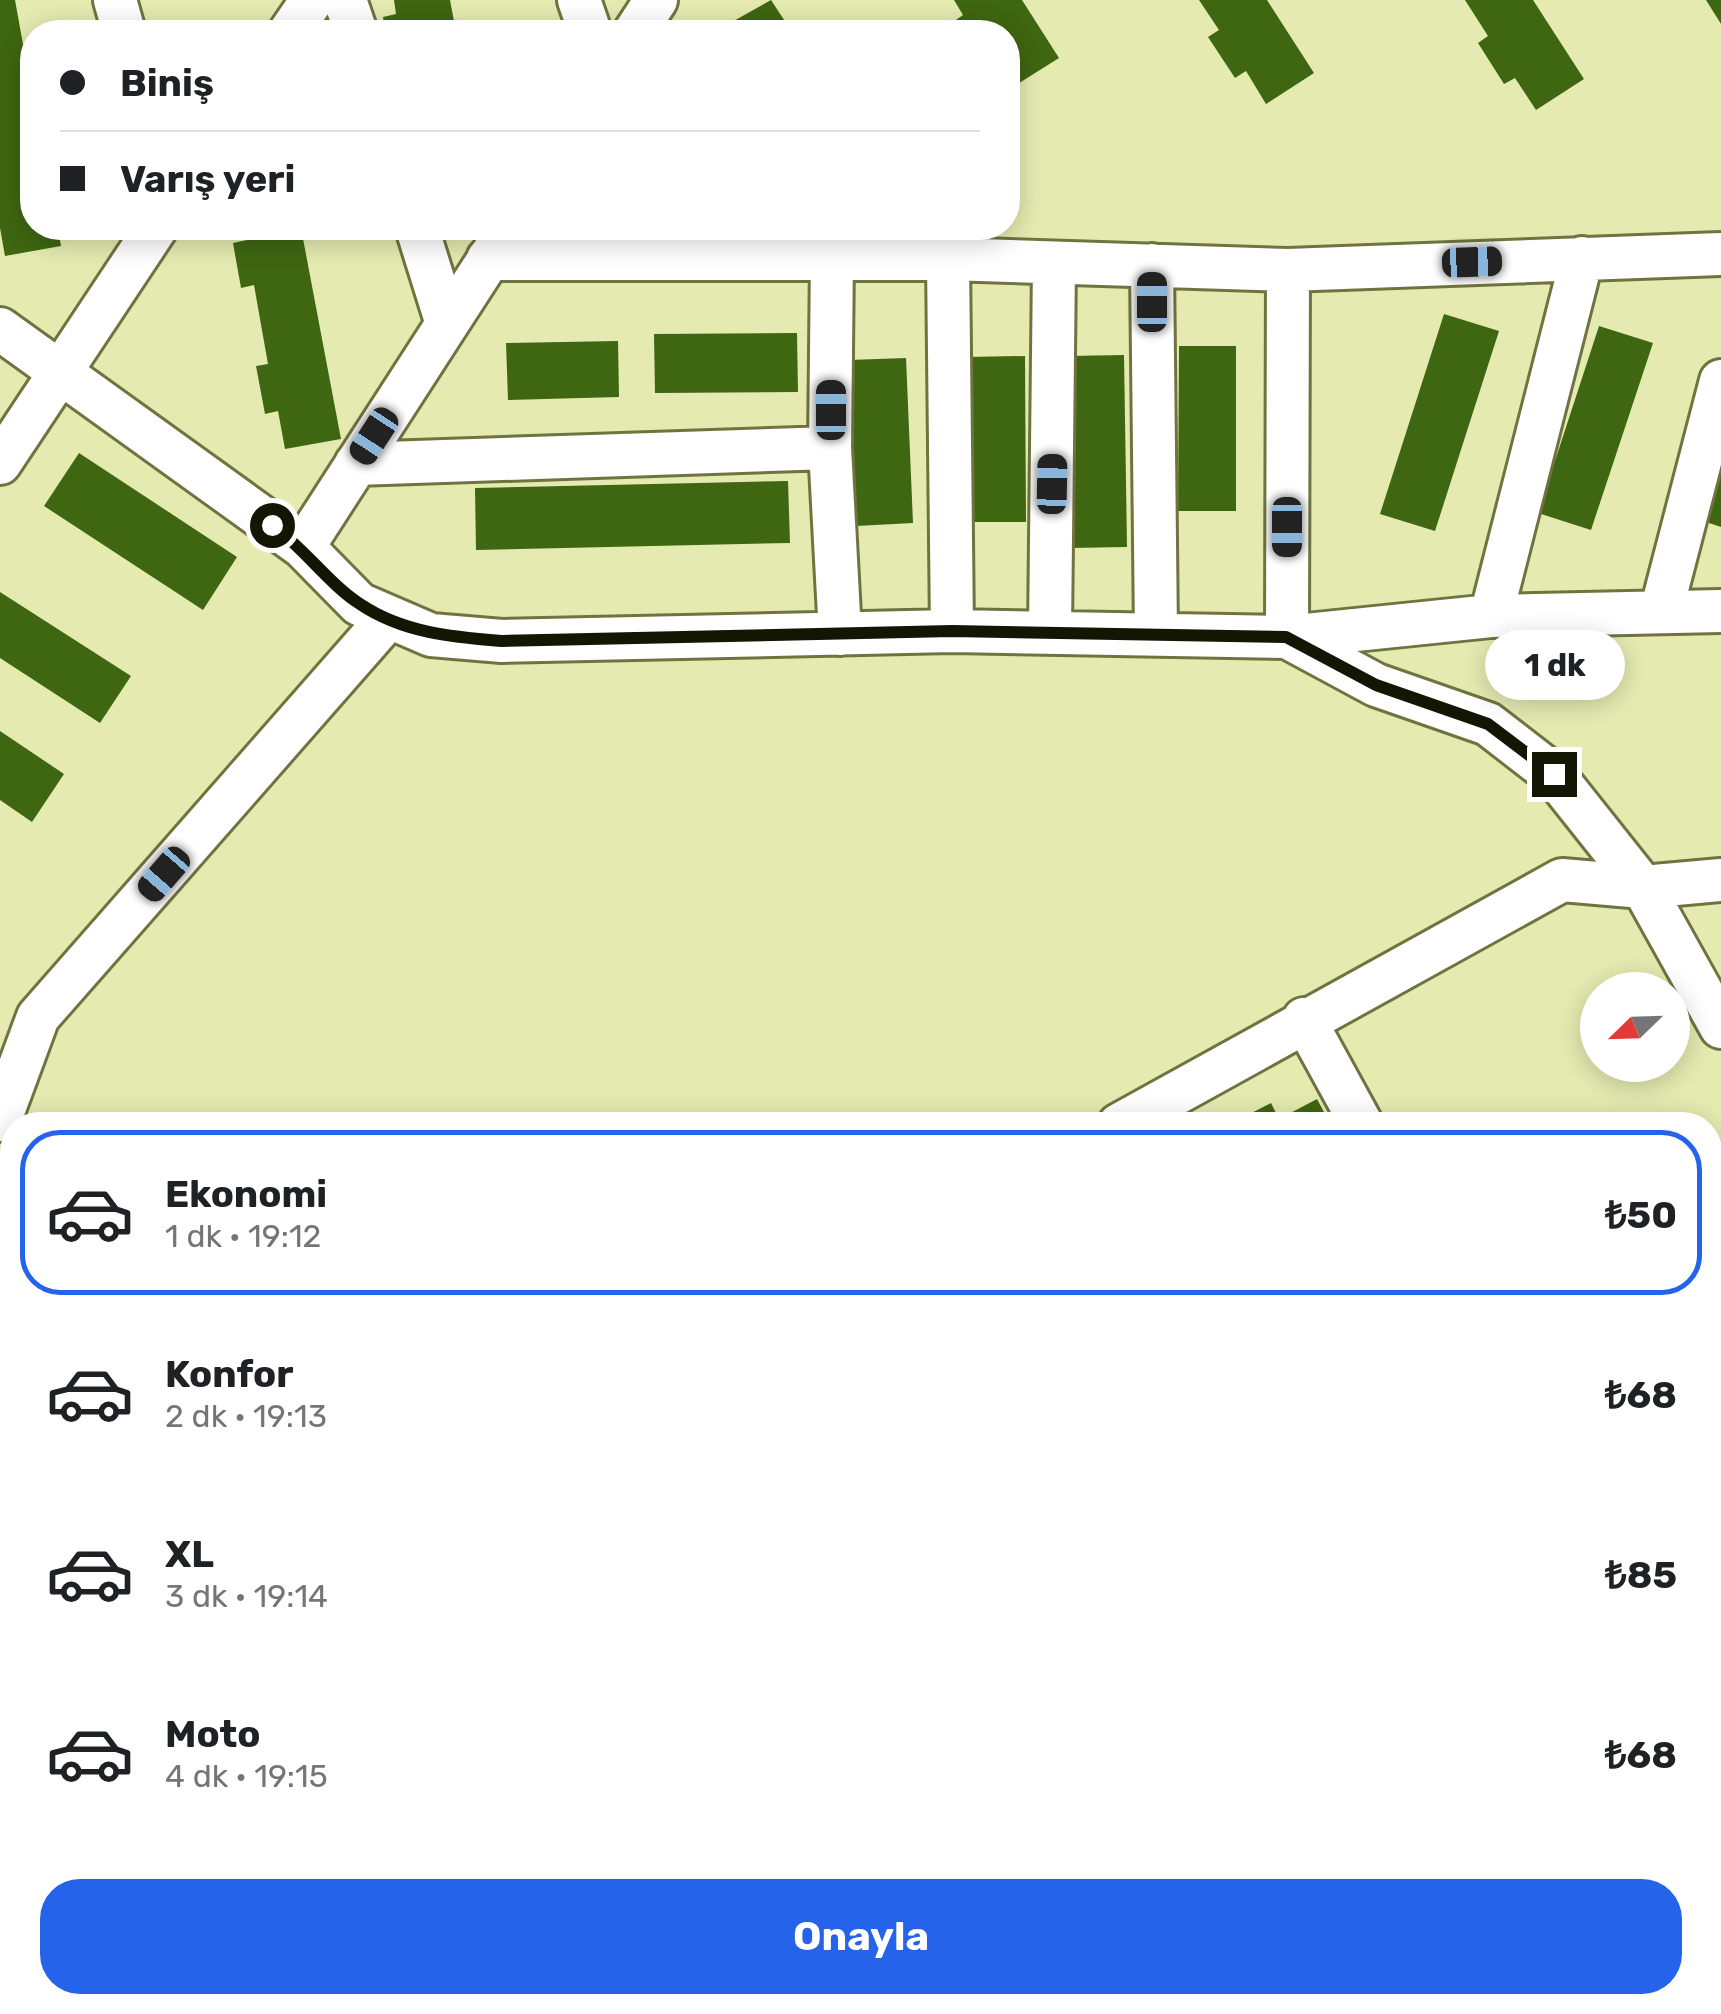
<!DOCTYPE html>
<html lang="tr">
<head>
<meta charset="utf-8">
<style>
  body { margin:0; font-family:Rubik,sans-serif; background:#f6f6f6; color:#202124; height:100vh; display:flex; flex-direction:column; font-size:38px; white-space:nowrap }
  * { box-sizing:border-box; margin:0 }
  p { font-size:32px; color:#757577 }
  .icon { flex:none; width:55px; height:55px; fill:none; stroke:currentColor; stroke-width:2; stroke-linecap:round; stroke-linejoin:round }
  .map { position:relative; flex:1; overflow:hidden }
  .side { position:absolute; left:0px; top:1112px; width:1722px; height:902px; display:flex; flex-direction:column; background:#fff; border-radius:40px 40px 0 0; box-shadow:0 5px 25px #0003 }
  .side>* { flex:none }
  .top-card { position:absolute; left:20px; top:20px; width:1000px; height:220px; border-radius:40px; box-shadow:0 5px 25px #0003; display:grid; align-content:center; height:220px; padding:0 40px; background:#fff }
  .needle { width:65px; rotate:247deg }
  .buttons { position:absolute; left:1580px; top:972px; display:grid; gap:20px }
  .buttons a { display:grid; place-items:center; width:110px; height:110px; border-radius:50%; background:#fff; box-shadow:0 5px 25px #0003; font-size:50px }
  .end { position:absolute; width:45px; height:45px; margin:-22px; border:12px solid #141502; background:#fff; box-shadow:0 0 0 5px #fff }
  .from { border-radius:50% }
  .bubble { position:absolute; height:70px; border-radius:35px; background:#fff; box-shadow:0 5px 25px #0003; font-size:32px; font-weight:700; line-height:70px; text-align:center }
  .car { position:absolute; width:30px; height:60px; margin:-30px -15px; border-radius:12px; box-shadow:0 0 8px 2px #0007; background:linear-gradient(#222 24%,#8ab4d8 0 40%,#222 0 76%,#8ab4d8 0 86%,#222 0) }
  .top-card b { display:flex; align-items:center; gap:35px; height:95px; font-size:38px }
  .top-card b+b { border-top:2px solid #e0e0e0 }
  .top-card i { width:25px; height:25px; background:#202124 }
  ul { padding:18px 0 0; list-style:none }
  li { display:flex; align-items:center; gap:30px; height:165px; margin:0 20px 15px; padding:0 20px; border:5px solid transparent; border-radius:40px }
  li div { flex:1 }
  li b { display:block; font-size:38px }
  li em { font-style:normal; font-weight:700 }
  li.active { border-color:#2563eb }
  li>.icon { width:90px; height:90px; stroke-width:1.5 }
  .action { display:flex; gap:20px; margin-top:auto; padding:20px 40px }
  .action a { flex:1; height:115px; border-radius:40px; background:#2563eb; color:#fff; font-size:40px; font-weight:700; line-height:115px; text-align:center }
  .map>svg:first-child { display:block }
  .building { fill:#3f6611 }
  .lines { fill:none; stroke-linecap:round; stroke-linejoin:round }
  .street-casing { stroke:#70733f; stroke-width:48 }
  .street { stroke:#fff; stroke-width:42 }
  .route { stroke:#141502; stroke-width:12 }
</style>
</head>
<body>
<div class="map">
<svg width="1721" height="2014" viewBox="0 0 1721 2014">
  <rect width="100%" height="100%" fill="#e5eab1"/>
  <path class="building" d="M0 0H15L32 94V228H58L61 246 5 256 0 228Z
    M394 0H450L456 32H385L383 17 396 14Z
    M771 0 792 32H714Z
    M954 0H1022L1059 58 1011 88 1008 32H959L953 22 963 15Z
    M1199 0H1267L1314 73 1266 104 1246 71 1235 78 1208 37 1219 30Z
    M1465 0H1533L1584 79 1536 110 1515 78 1504 84 1478 43 1488 36Z
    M1706 0H1721V24Z
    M244 228H301L341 439 285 449 278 411 265 414 256 366 268 364 254 285 241 288 233 243 247 240Z
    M1444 314 1499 331 1435 531 1380 514Z
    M1599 326 1653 343 1591 530 1538 513Z
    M797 333 798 392 655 393 654 334Z
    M618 341 619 397 508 400 506 343Z
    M1179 346H1236V511H1178Z
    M1124 355 1127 547 1070 548 1067 356Z
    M1025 356 1026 522H968L966 357Z
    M906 358 913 523 856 526 849 360Z
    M1721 425V527L1691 517Z
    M79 453 237 557 203 610 44 506Z
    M788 481 790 543 476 550 475 488Z
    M0 592 131 676 100 723 0 658Z
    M0 731 64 774 32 822 0 800Z
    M1317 1099 1331 1125H1228L1271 1103 1279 1119Z
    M1710 1402 1719 1422 1710 1427Z
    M1721 1552V1682L1710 1687V1557Z
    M1721 1741V1803L1710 1807V1745Z
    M12 1846V1948L0 1954V1852Z"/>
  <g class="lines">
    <defs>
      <path id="street" d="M115 0 124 32
        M345 0 356 32
        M579 0 590 32
        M290 32 312 0
        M635 32 656 0
        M417 228 447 324
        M832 257 830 448 840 634
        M488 259H948L1288 270 1721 254
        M948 259 952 631
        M1152 265 1156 634
        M1288 270 1287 637 1376 685 1488 724 1554 775 1643 887 1721 1027
        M0 329 303 547 359 604 431 635 502 641 952 631 1287 637 1491 616 1721 611
        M0 463 156 228
        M356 464 830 448
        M303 547 509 228
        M1661 612 1721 381
        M1491 616 1582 258
        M1050 632 1054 263
        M1304 1019 1362 1125
        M0 1120 38 1017 389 617
        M1119 1125 1562 880 1643 887 1721 880
        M1710 1196 1721 1188
        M1710 1334 1721 1358
        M1710 1473 1721 1470
        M0 1709 12 1743
        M357 2002 362 2014
        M779 2002 783 2014
        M69 2014 197 2002"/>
    </defs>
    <use href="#street" class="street-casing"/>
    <use href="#street" class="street"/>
  </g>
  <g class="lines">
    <path class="route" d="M272 525C304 548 330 585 360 604 403 633 453 637 502 641L952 631 1286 637 1376 685 1488 724 1554 774"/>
  </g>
</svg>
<div class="buttons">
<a><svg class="needle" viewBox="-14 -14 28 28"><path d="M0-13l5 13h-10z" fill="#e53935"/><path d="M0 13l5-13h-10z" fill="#757577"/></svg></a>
</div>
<i class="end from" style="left:272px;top:525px"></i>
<i class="end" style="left:1554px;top:774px"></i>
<div class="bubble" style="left:1485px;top:630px;width:140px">1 dk</div>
<i class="car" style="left:1472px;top:262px;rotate:88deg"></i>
<i class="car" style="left:1152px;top:302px;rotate:0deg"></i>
<i class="car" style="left:831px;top:410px;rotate:0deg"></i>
<i class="car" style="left:374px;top:436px;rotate:213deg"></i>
<i class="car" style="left:1052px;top:484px;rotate:1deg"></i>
<i class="car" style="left:1287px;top:527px;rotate:180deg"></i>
<i class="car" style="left:164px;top:874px;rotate:221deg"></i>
<div class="top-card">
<b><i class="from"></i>Biniş</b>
<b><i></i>Varış yeri</b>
</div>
<section class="side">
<ul>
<li class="active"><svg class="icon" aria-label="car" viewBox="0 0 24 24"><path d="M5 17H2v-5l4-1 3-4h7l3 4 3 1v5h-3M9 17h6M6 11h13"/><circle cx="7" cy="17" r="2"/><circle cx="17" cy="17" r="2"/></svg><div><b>Ekonomi</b><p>1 dk · 19:12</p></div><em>₺50</em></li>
<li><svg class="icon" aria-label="car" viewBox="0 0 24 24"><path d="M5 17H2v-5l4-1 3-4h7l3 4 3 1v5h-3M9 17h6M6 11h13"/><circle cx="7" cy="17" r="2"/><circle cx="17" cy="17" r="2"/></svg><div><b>Konfor</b><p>2 dk · 19:13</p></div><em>₺68</em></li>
<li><svg class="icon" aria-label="car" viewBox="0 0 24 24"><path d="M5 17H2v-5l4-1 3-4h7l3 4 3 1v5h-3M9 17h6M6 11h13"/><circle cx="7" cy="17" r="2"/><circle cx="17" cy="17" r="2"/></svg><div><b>XL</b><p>3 dk · 19:14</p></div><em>₺85</em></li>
<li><svg class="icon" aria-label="car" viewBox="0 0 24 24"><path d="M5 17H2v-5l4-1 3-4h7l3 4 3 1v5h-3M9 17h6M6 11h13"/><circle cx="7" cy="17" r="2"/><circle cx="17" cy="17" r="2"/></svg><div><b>Moto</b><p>4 dk · 19:15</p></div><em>₺68</em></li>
</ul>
<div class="action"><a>Onayla</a></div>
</section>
</div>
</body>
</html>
